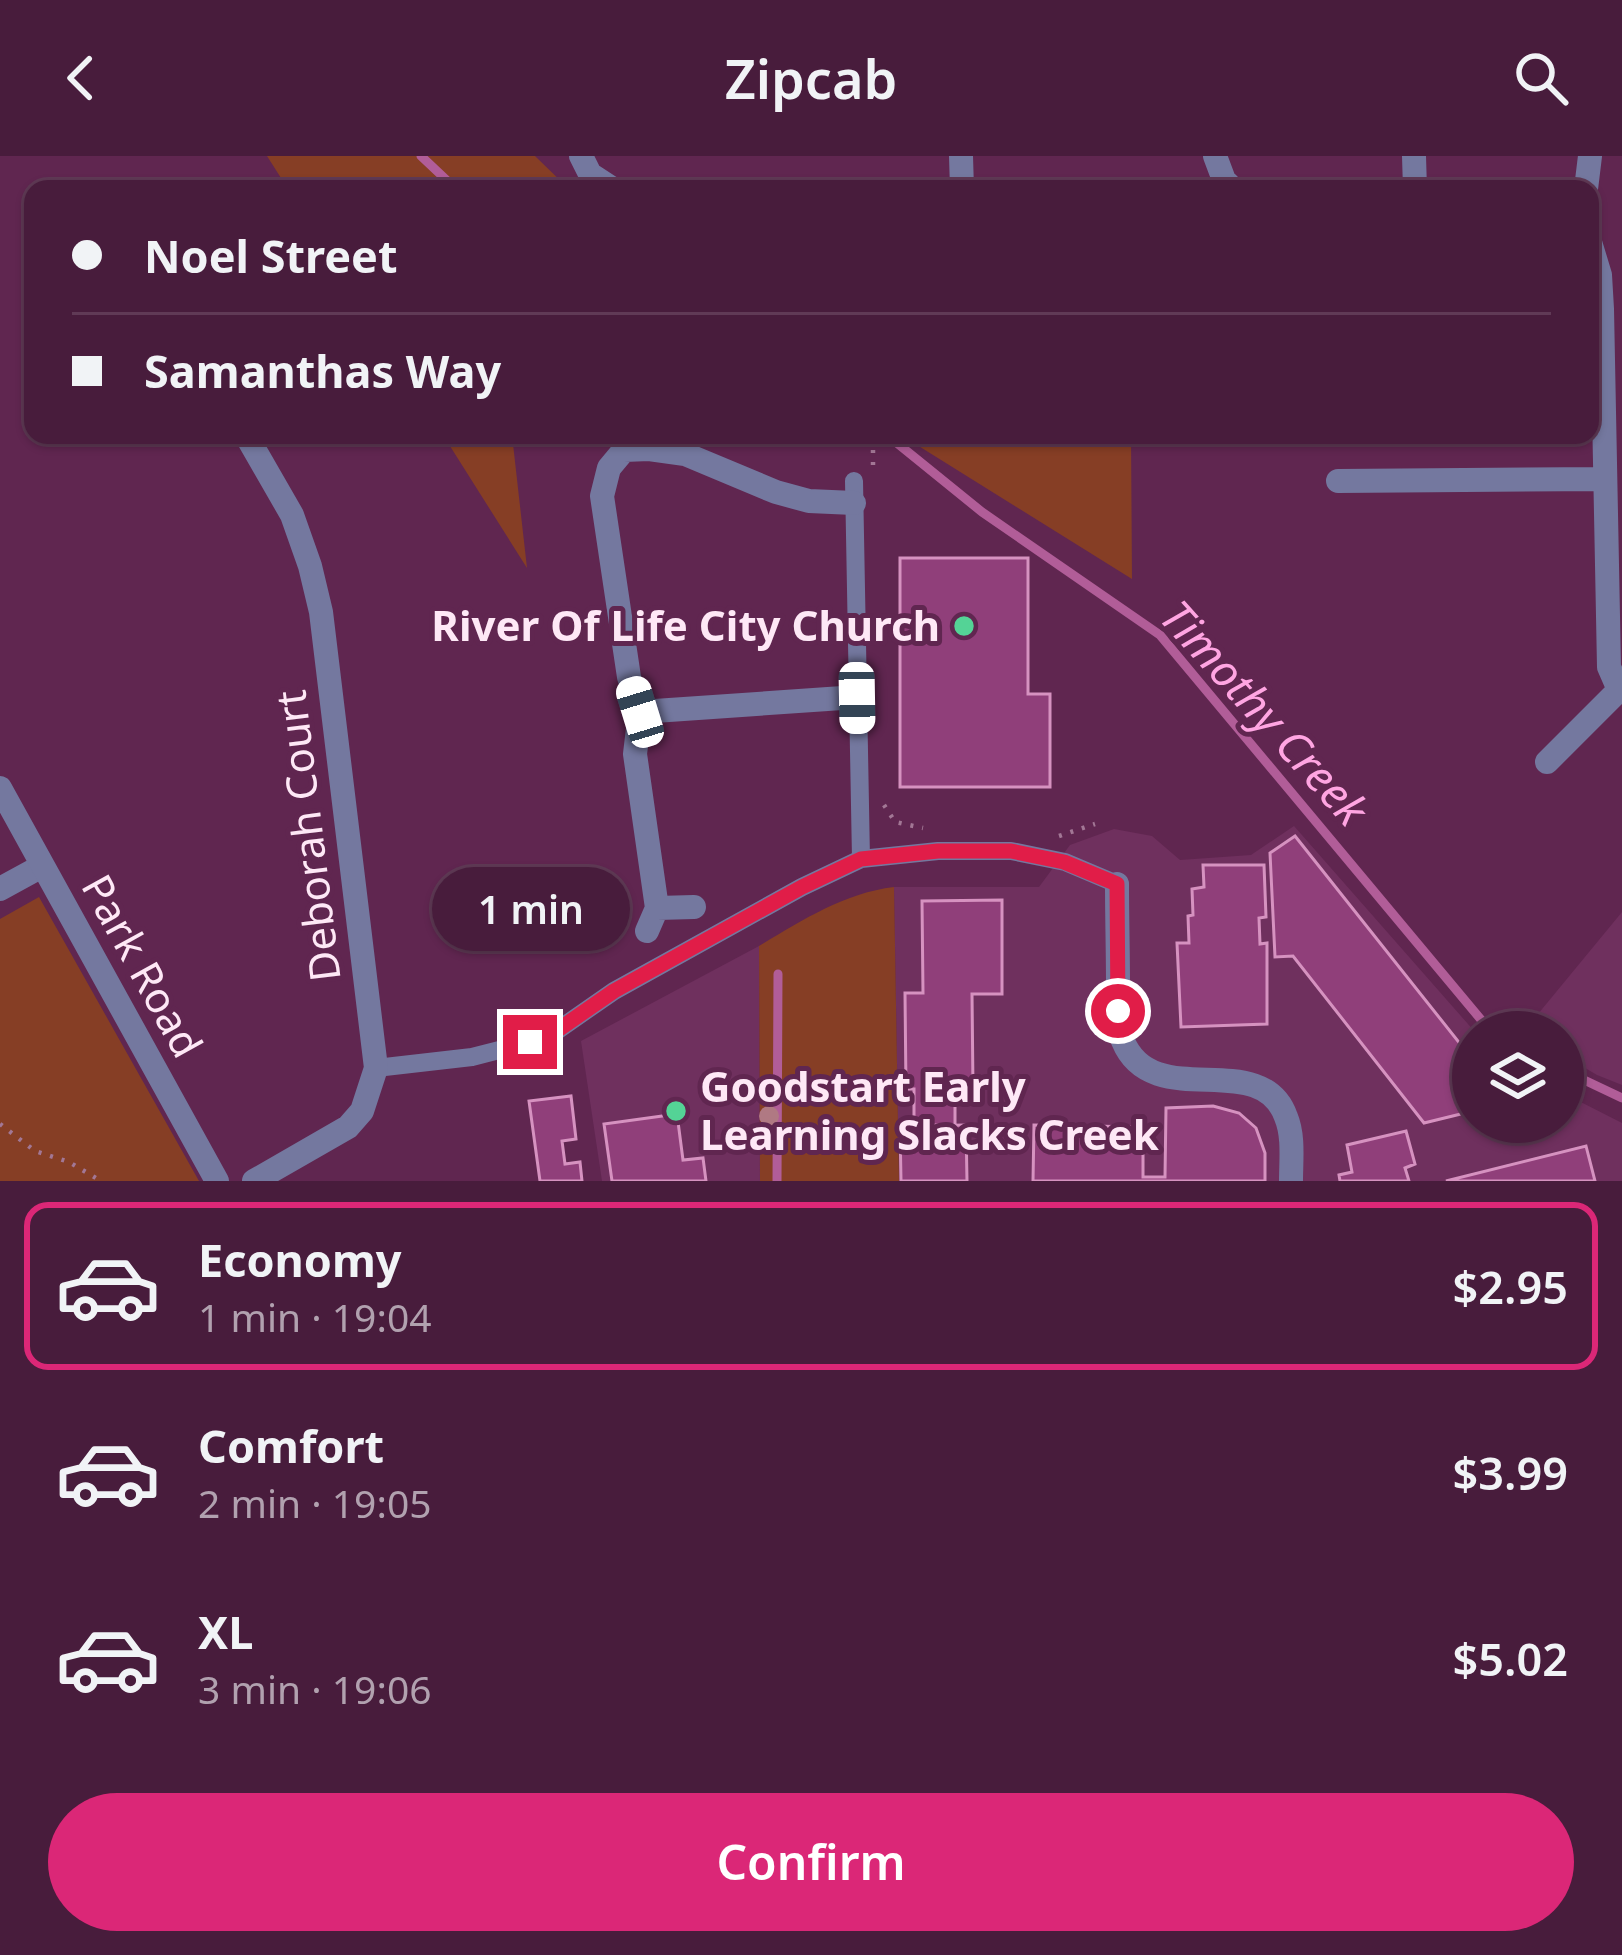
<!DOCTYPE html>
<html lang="en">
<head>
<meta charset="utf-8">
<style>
  body { margin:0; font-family:"Noto Sans",sans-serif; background:#522947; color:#f1f3f6; height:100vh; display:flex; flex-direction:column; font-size:45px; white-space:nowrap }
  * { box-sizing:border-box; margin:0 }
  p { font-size:39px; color:#b1a1af }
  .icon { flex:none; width:66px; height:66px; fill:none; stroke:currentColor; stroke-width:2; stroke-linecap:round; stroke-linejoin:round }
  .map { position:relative; height:1025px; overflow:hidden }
  .sheet { display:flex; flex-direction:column; background:#481c3c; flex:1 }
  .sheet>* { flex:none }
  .banner { position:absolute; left:24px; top:24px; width:1575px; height:264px; border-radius:24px; box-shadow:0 3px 9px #0004,0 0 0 3px #603a56; display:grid; align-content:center; height:264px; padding:0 48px; background:#481c3c }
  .controls { position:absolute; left:1452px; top:855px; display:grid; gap:24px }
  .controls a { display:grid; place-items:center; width:132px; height:132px; border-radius:50%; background:#481c3c; box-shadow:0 3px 9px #0004,0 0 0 3px #603a56; font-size:60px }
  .end { position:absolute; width:54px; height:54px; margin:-27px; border:15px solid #e11d48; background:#fff; box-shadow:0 0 0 6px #fff }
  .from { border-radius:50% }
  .bubble { position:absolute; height:84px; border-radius:42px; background:#481c3c; box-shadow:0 3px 9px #0004,0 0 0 3px #603a56; font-size:39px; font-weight:600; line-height:84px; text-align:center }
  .car { position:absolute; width:36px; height:72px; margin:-36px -18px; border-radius:15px; box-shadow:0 0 9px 3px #0007; background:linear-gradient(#fff 24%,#345 0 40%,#fff 0 76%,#345 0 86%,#fff 0) }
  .banner b { display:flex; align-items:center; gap:42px; height:114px; font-size:45px }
  .banner b+b { border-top:3px solid #603a56 }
  .banner i { width:30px; height:30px; background:#f1f3f6 }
  ul { padding:21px 0 0; list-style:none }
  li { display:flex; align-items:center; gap:36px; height:168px; margin:0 24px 18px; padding:0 24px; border:6px solid transparent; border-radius:24px }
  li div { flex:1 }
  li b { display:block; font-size:45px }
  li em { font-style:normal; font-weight:600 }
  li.current { border-color:#db2777 }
  li>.icon { width:108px; height:108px; stroke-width:1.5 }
  .cta { display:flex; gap:24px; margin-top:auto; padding:24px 48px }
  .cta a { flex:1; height:138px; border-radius:72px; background:#db2777; color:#fff; font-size:48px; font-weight:600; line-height:138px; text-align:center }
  header { display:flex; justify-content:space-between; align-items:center; height:156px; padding:0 48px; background:#481c3c; font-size:54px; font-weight:600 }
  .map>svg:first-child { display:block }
  .built { fill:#6f305e }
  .green { fill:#863e25 }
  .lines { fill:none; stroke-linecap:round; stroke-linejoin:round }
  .stream { stroke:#b15d98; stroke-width:9 }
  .building { fill:#903f7a; stroke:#d692c0; stroke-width:3 }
  .path { stroke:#a27795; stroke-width:4.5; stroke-dasharray:3 9; stroke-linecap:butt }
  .service { stroke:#74789f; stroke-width:18 }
  .minor { stroke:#74789f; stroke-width:24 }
  .tertiary { stroke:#74789f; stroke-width:24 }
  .tree { fill:#b07983 }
  .route { stroke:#e11d48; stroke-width:15 }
  .poi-dot { fill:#54d396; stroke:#602650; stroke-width:4.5 }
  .labels { text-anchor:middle; stroke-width:10; stroke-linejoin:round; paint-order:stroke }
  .poi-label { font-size:42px; font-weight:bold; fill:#fee8f6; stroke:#602650; text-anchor:end }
  .street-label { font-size:42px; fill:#fee8f6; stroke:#602650 }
  .water-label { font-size:45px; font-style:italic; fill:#ffa5e2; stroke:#602650 }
</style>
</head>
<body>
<header><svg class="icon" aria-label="back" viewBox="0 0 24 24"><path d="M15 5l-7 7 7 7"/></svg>Zipcab<svg class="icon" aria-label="search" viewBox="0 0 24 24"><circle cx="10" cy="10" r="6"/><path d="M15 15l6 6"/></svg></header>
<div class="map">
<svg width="1622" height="1025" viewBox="0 0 1622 1025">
  <rect width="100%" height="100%" fill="#602650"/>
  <path class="built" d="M1294 670 1475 876 1473 966H1563V937L1622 967V1025H899L894 731H1039L1070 689 1114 673 1152 680 1180 704 1251 699Z
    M1622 756V929L1597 919 1563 899V876L1524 875Z
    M759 790 760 1025H602L581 885Z"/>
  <path class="green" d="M267 0H535L569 33H288Z
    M443 279H512L527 412Z
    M901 279H1131L1132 423Z
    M894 731 899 1025H760L759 790C801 765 844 737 894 731Z
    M39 741 199 1025H0V763Z"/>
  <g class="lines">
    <path class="stream" d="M421 0 456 33
      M887 279 982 356 1160 479 1483 866 1498 876
      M1563 914 1622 942
      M777 1025 778 818"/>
  </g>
  <path class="building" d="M900 402H1028V538H1050V631H900Z
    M1295 680 1473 904V955L1424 967 1293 800 1275 801 1270 697Z
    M1203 709H1264L1266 761 1259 762 1260 788 1267 787V868L1181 871 1177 787H1189L1188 760 1193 759 1192 733 1204 731Z
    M1002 744V838H972L973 932H955V969H914V933H906L905 837H923L922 745Z
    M571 940 576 983 562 985 565 1008 580 1006 582 1025H540L529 945Z
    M1213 950 1239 957 1256 972 1265 997V1025H1033L1034 969 1143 971V1021H1165L1166 952Z
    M677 958 683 1004 703 1002 706 1025H612L604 968Z
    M966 969 967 1025H901L900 970Z
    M1406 975 1415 1008 1405 1012 1409 1025H1340L1339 1019 1352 1016 1347 989Z
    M1586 990 1595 1025H1446Z"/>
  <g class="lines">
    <path class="path" d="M873 309V279
      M884 649 895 666 923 672
      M1059 680 1095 668
      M0 968 35 995 69 1006 101 1025"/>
    <path class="service" d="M854 325 861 703
      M376 912 472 901 530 886 555 876 614 835 802 731 861 703 938 695H1011L1065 706 1117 728"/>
    <path class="minor" d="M581 0 590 18 613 33
      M961 0 962 33
      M1215 0 1224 24 1233 33
      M1414 0 1415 33
      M1586 33 1590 0
      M1590 86 1600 119 1602 153 1609 511 1619 534 1622 535
      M246 279 292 359 310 410 321 456 376 912 362 955 348 971 254 1025
      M1338 325 1605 323
      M640 556 857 541
      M1547 606 1619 534
      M1117 728C1117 762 1118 796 1118 830 1118 847 1116 868 1123 885 1153 958 1261 890 1286 961 1294 980 1291 1004 1291 1025
      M0 733 42 710
      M657 752 635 598 640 556 629 521 602 340 609 312 624 294 649 293 685 298 776 336 809 345 854 347
      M647 775 657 752 694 751"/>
    <path class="tertiary" d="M0 632 217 1025"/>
  </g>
  <circle class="tree" cx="769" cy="960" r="10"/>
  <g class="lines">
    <path class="route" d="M530 886 555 876 614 835 802 731 861 703 938 695H1011L1064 706 1117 728 1118 855"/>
  </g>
  <g class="poi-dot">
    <circle cx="964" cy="470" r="12"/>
    <circle cx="676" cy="955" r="12"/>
  </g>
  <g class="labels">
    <g class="poi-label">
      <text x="940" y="485">River Of Life City Church</text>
      <text x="700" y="946" text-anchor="start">Goodstart Early<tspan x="700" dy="48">Learning Slacks Creek</tspan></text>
    </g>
    <g class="street-label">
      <text transform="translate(308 680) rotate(-97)" y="15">Deborah Court</text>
      <text transform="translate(142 810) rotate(61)" y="15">Park Road</text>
    </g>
    <g class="water-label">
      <text transform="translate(1264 557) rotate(48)" y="16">Timothy Creek</text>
    </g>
  </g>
</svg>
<div class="controls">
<a><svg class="icon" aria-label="layers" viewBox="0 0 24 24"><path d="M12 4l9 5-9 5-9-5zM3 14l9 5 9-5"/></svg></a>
</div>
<i class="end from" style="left:1118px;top:855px"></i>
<i class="end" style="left:530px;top:886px"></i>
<div class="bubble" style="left:432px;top:711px;width:198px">1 min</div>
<i class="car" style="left:857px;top:542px;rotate:179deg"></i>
<i class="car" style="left:640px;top:556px;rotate:343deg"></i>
<div class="banner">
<b><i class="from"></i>Noel Street</b>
<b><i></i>Samanthas Way</b>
</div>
</div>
<section class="sheet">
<ul>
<li class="current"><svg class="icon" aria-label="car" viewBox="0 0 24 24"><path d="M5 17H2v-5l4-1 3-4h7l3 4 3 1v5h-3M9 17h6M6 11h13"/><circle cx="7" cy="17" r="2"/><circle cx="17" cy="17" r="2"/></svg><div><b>Economy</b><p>1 min · 19:04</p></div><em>$2.95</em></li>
<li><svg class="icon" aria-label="car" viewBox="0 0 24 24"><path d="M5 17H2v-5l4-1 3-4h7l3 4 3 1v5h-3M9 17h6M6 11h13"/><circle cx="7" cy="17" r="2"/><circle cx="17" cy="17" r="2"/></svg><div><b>Comfort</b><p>2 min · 19:05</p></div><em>$3.99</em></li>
<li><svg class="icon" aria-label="car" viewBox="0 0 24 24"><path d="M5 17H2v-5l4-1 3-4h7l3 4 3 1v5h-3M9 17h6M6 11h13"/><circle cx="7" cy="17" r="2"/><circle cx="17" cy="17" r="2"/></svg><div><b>XL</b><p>3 min · 19:06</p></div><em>$5.02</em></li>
</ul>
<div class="cta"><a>Confirm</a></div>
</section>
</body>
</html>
